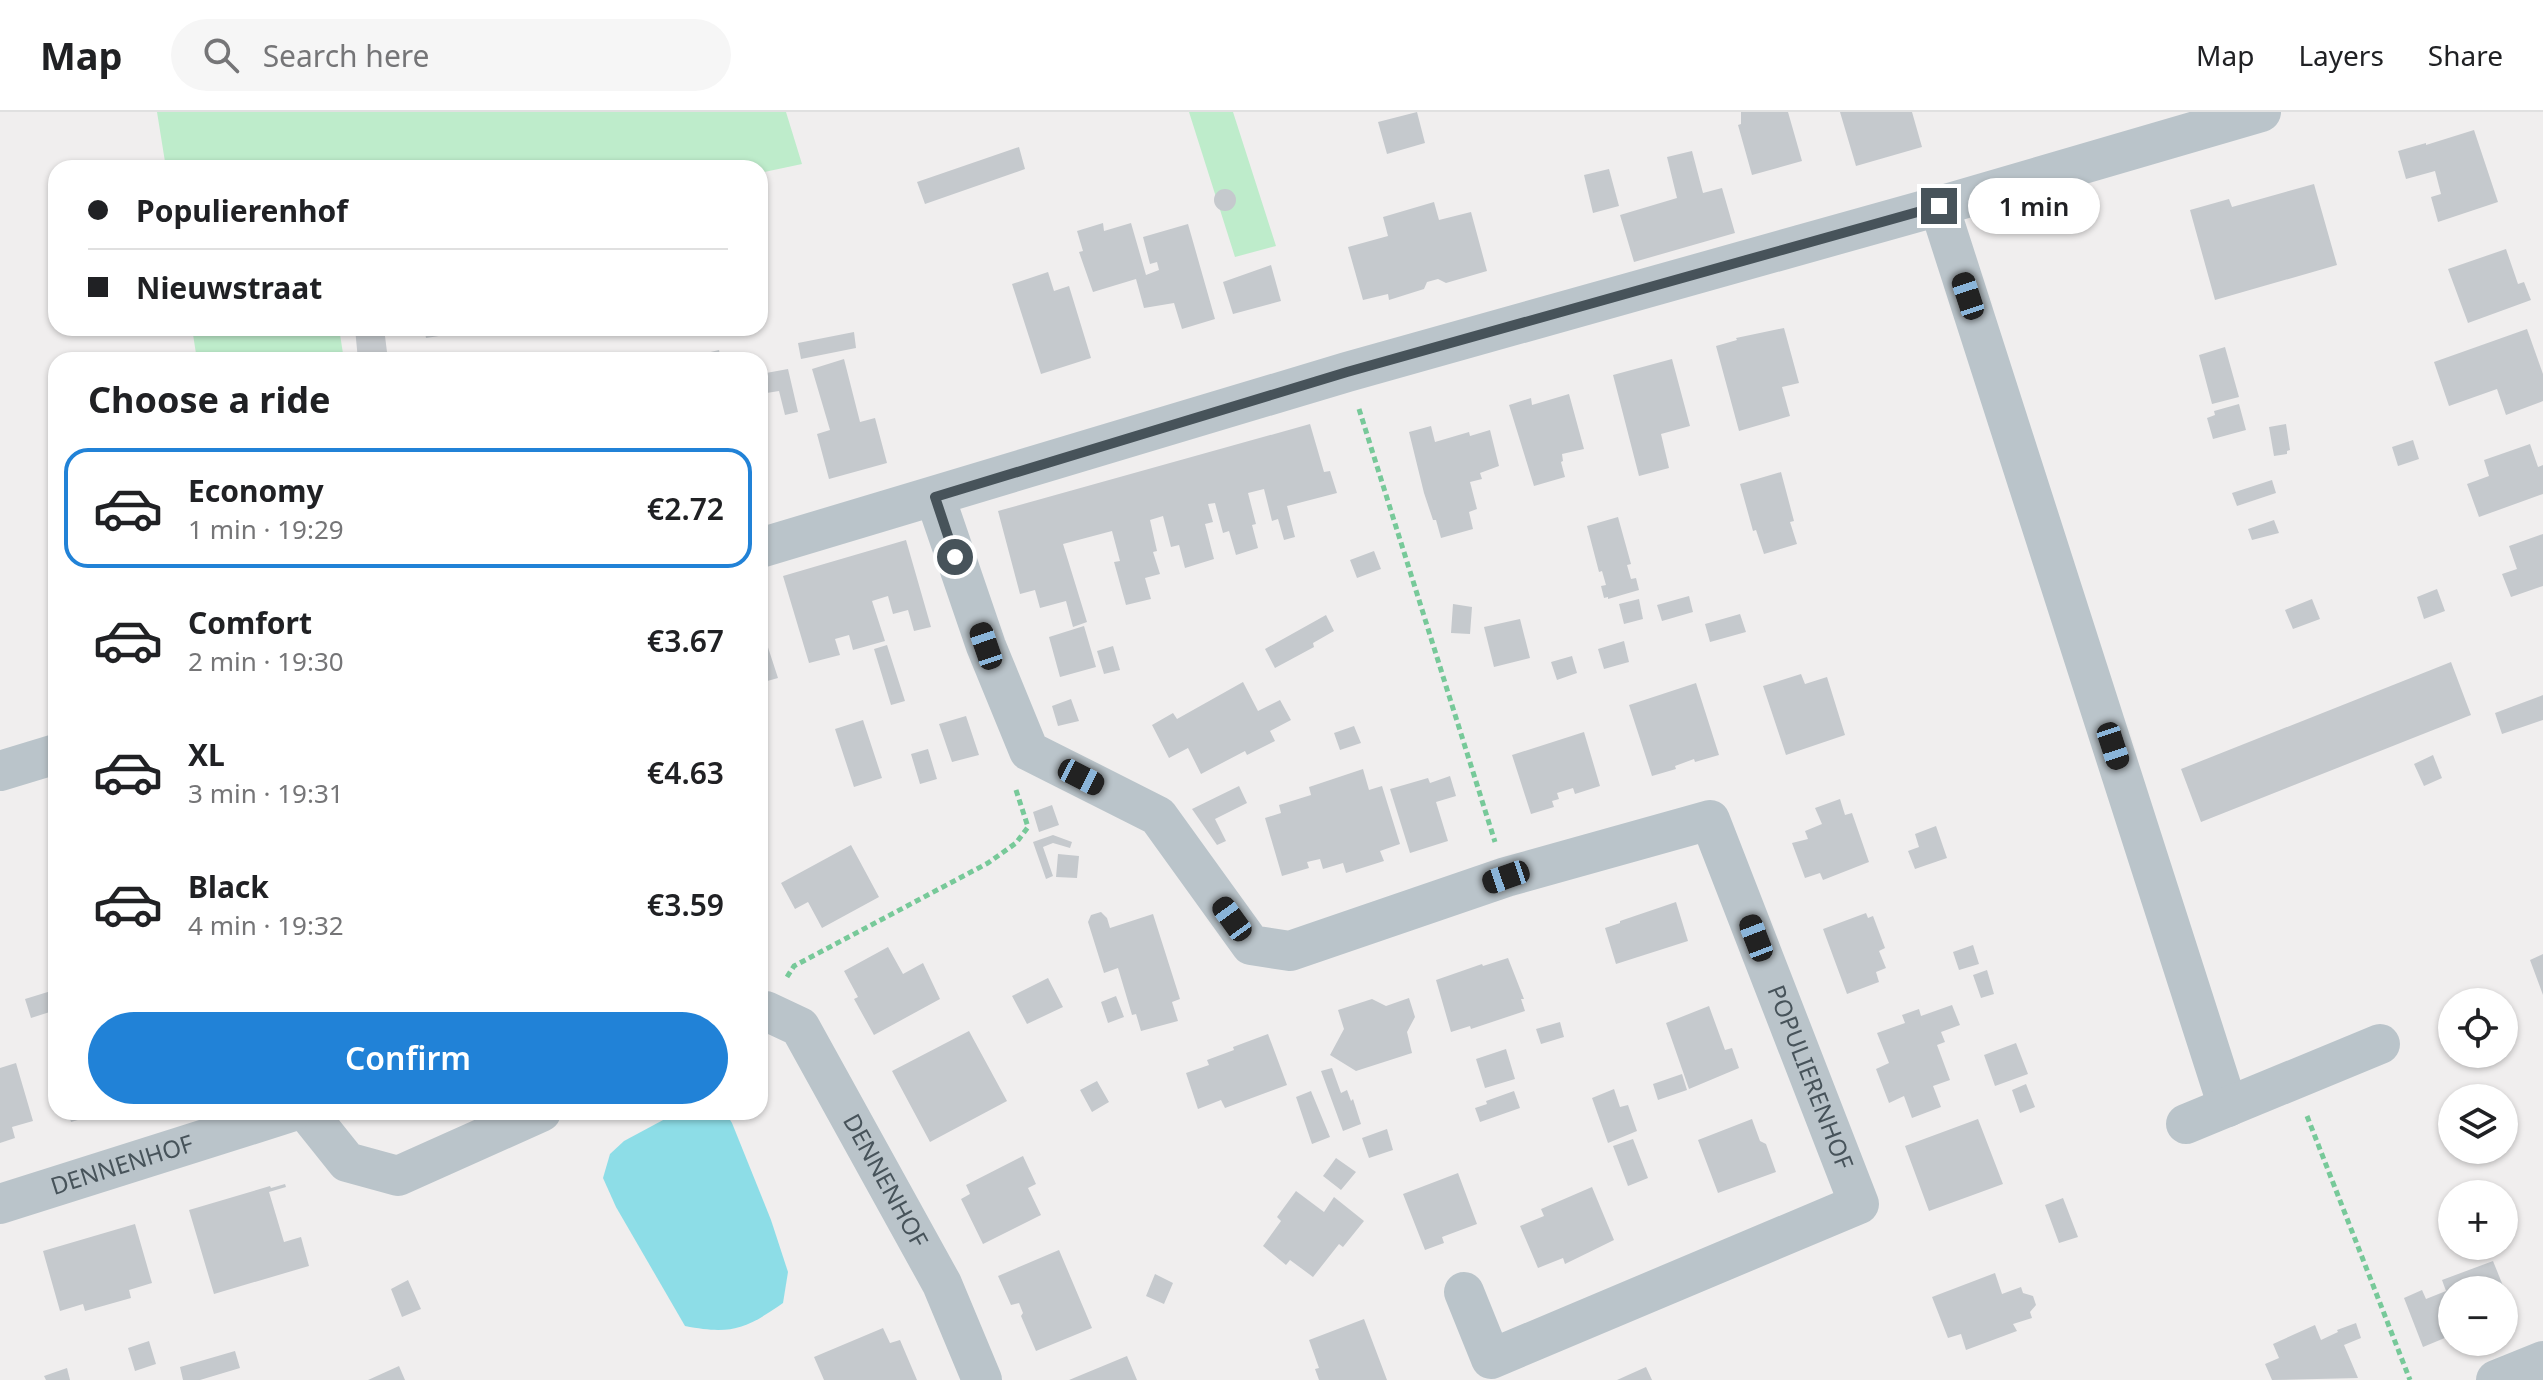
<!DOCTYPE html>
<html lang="en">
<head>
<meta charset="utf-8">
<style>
  body { margin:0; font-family:"Noto Sans",sans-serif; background:#f6f6f6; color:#202124; height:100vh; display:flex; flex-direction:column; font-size:30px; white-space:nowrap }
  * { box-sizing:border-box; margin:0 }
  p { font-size:26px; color:#757577 }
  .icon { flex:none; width:44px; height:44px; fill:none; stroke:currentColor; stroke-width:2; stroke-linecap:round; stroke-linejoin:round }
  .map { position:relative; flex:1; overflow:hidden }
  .side { position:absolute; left:48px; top:240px; width:720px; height:768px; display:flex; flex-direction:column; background:#fff; border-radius:24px; box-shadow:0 2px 6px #0004 }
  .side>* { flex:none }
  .hud { position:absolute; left:48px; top:48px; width:720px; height:176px; border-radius:24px; box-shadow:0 2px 6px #0004; display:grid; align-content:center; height:176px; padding:0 40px; background:#fff }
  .buttons { position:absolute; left:2438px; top:876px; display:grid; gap:16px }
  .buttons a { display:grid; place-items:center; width:80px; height:80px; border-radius:50%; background:#fff; box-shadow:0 2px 6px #0004; font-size:40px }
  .end { position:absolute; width:36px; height:36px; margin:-18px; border:10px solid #47535a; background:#fff; box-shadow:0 0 0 4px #fff }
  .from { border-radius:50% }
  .bubble { position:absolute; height:56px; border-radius:28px; background:#fff; box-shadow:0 2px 6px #0004; font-size:26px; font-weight:600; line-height:56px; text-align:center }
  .car { position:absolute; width:24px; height:48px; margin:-24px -12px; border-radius:10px; box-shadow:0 0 6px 2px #0007; background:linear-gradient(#222 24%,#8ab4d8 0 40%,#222 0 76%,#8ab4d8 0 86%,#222 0) }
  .hud b { display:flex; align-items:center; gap:28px; height:76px; font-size:30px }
  .hud b+b { border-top:2px solid #e0e0e0 }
  .hud i { width:20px; height:20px; background:#202124 }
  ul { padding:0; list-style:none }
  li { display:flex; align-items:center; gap:24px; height:120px; margin:0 16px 12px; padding:0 24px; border:4px solid transparent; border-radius:24px }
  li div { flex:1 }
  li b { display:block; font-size:30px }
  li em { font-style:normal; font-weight:600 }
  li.on { border-color:#2182d7 }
  li>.icon { width:72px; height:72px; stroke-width:1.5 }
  h2 { padding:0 40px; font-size:36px; line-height:96px }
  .cta { display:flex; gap:16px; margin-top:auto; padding:16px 40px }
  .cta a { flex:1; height:92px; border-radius:48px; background:#2182d7; color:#fff; font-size:32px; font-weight:600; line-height:92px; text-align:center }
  header { display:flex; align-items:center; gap:48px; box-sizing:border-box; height:112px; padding:0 40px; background:#fff; border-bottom:2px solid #e0e0e0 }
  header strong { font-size:38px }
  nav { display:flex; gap:44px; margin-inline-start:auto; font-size:28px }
  .search { width:560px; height:72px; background:#f6f6f6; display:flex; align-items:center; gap:20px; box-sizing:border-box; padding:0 28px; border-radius:44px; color:#757577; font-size:30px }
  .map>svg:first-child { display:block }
  .green { fill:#beeccb }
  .water { fill:#8ddde7 }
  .building { fill:#c5c9cd }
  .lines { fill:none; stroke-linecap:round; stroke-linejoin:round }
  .path { stroke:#77c999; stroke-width:5; stroke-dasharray:6 4; stroke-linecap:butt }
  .street { stroke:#bac4ca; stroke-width:40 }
  .route { stroke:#47535a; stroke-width:10 }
  .labels { text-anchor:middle; stroke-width:6; stroke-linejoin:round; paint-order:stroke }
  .street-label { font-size:24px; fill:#47535a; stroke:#fff }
</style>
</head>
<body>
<header>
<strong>Map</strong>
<div class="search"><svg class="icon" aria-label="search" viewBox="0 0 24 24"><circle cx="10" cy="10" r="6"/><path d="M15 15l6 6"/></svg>Search here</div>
<nav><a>Map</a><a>Layers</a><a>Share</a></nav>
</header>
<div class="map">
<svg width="2543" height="1268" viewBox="0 0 2543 1268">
  <rect width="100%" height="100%" fill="#f0eeee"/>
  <path class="green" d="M157 0H786L802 52 760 61V56H166Z
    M1189 0H1233L1276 134 1235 145Z
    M192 216H339L344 248H197Z"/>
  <path class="water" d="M678 1000H725L732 1011 771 1108 788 1160 783 1191C746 1217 731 1223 685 1214L616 1095 603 1066 610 1042 624 1029Z"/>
  <path class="building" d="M1417 0 1425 31 1387 42 1378 10Z
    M1741 0H1788L1802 49 1752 63 1738 13 1741 12Z
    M1840 0H1912L1922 35 1856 54Z
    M2474 18 2498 90 2438 110 2431 85 2441 82 2435 59 2406 67 2398 39 2426 31V33Z
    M1019 35 1025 57 925 92 917 70Z
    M1692 39 1703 81 1722 76 1735 121 1634 150 1620 103 1677 86 1667 45Z
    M1609 57 1619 94 1593 101 1584 63Z
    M2314 72 2337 153 2215 188 2190 98 2229 87 2232 95Z
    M1214 88a11 11 0 1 1 22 0a11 11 0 1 1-22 0Z
    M1434 90 1439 108 1471 100 1487 159 1446 171 1438 167 1427 170 1424 177 1389 188 1388 182 1363 188 1348 135 1388 124 1383 105Z
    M1103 111 1104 119 1131 111 1146 163 1159 158 1157 150 1150 152 1143 125 1188 112 1215 207 1182 217 1174 191 1144 196 1136 167 1093 180 1079 140 1083 139 1077 119Z
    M2506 137 2518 172 2524 170 2531 188 2468 211 2448 157Z
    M1271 153 1281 189 1233 202 1223 170Z
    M1048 160 1054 179 1069 174 1091 246 1041 262 1012 172Z
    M355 216H384L388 248H358Z
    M424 216H451L452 222 426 226Z
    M1784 216 1799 271 1782 275 1790 304 1739 319 1716 234 1737 228 1736 226Z
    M2527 217 2543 262V289L2506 303 2497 277 2449 294 2434 250Z
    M854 220 856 236 801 247 798 231Z
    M2225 235 2239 285 2212 292 2199 243Z
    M719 238 721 248H690L689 245Z
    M844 247 860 310 875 306 887 351 829 367 817 322 830 318 812 257Z
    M1672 247 1690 314 1661 322 1669 356 1639 364 1613 263Z
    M788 257 798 300 785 303 779 279 760 282V262Z
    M1569 282 1584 337 1562 342 1563 349 1561 350 1565 365 1534 374 1509 293 1531 286 1532 293Z
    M2239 292 2246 318 2213 327 2207 306 2215 303 2214 299Z
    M1310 312 1324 360 1330 359 1337 381 1287 394 1295 425 1284 428 1278 407 1272 409 1264 377 1248 381 1256 412 1252 413 1258 436 1236 443 1229 419 1223 421 1215 391 1208 392 1213 410 1205 412 1214 447 1185 456 1179 433 1171 435 1163 404 1150 408 1157 439 1153 440 1160 462 1145 466 1151 487 1126 493 1114 450 1120 449 1112 419 1063 432 1087 510 1073 515 1066 489 1040 496 1035 478 1020 482 998 399Z
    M2286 312 2290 338 2287 339V342L2274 344 2269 315Z
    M1431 314 1435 330 1469 320 1470 324 1490 318 1499 354 1480 361 1482 367 1470 370 1477 397 1469 400 1473 417 1441 426 1436 408H1433L1424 381 1409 320Z
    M2413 328 2419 347 2398 354 2392 335Z
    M2530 332 2538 355 2543 353V382L2479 405 2467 372 2489 364 2484 348Z
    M1781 360 1794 409 1790 410 1797 432 1764 442 1756 418 1753 419 1740 372Z
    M2272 368 2276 381 2237 394 2232 381Z
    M760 376 766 396 760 397Z
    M1618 405 1631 452 1627 453 1631 467 1636 466 1639 478 1608 487V485L1604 486 1601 474 1606 473 1602 459 1599 460 1587 414Z
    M2274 408 2279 421 2252 428 2248 417Z
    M2543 422V474L2511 485 2502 462 2517 457 2509 434Z
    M906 428 931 515 914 519 908 498 893 502 888 484 872 489 885 529 853 538 849 523 835 527 840 543 809 551 783 464Z
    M1374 439 1381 457 1357 466 1350 448Z
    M2437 477 2445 499 2424 507 2417 485Z
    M1689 484 1693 500 1662 509 1657 493Z
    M1639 487 1643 507 1624 512 1619 492Z
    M2312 487 2320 507 2293 517 2285 498Z
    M1453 492 1472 495 1470 522 1451 521Z
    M1740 502 1746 520 1710 530 1705 512Z
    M1326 503 1334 519 1313 531 1314 535 1275 556 1265 537Z
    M1520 507 1530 546 1494 555 1484 515Z
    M760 511 778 566 760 571Z
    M1084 514 1096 555 1060 565 1049 525Z
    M1624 529 1629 550 1604 557 1598 537Z
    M887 533 905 589 891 593 874 537Z
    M1113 534 1120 558 1104 562 1097 539Z
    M1572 544 1577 561 1557 568 1551 550Z
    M2451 550 2471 603 2201 710 2181 657Z
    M1801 562 1805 572 1827 565 1845 623 1786 643 1763 574Z
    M1243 570 1258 599 1280 588 1291 608 1270 619 1275 629 1247 643 1245 639 1201 662 1188 636 1169 646 1152 613 1173 601 1177 607Z
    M1696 571 1719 643 1695 650 1694 647 1675 654 1676 657 1652 664 1629 593Z
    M2543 583V608L2502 622 2495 601Z
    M1071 587 1079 609 1058 614 1052 594Z
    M966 604 979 643 952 650 939 612Z
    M863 608 882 666 854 675 835 617Z
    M1354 614 1361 631 1340 638 1334 621Z
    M1584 620 1600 674 1575 682 1573 676 1557 681 1559 687 1552 689 1554 695 1531 702 1512 643Z
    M928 637 937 667 920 672 911 642Z
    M2433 643 2442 666 2424 674 2414 652Z
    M1363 657 1369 678 1382 674 1400 732 1380 739 1384 749 1346 761 1343 751 1323 757 1320 747 1307 750 1309 756 1282 764 1265 706 1281 701 1279 693 1311 683 1309 675Z
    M1450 664 1456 684 1436 690 1448 729 1410 741 1390 677 1428 666 1430 671Z
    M1239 674 1247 691 1215 707 1226 729 1217 733 1192 697Z
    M1840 687 1845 703 1852 701 1869 750 1823 768 1820 761 1805 766 1792 731 1808 727 1805 719 1822 712 1815 696Z
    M1052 693 1059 713 1039 720 1033 700Z
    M1936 714 1947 746 1915 757 1908 739 1919 735 1915 722Z
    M1053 723 1072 730 1070 736 1053 731 1043 735 1053 764 1046 767 1033 730Z
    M851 733 879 785 822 816 808 790 795 797 781 771Z
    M1058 742 1079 744 1077 766 1056 765Z
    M1676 790 1688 829 1616 852 1605 816 1620 811V809Z
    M1101 800 1107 806 1110 816 1153 802 1180 887 1172 890 1178 909 1141 919 1136 902 1132 903 1118 856 1104 861 1088 810 1091 803Z
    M1866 801 1868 806 1873 804 1885 836 1879 839 1886 856 1876 860 1879 870 1847 882 1823 817Z
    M1973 833 1979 852 1959 858 1953 840Z
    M888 835 903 862 923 851 940 887 874 923 854 887 858 885 844 859Z
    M2543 842V883L2530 848Z
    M1508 846 1524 887H1521L1525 899 1471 917 1470 914 1451 920 1436 868 1482 852 1483 854Z
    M1987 858 1994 882 1981 886 1973 863Z
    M1048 866 1063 895 1027 912 1012 884Z
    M51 879 56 898 31 906 25 887Z
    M1116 884 1124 905 1108 911 1101 890Z
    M1409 886 1415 905 1407 920 1412 941 1356 959 1330 943 1344 917 1338 898 1372 887 1386 894Z
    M1952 893 1960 913 1941 920 1945 930 1937 933 1950 968 1933 974 1941 995 1912 1006 1904 984 1889 991 1876 957 1889 951 1877 921 1905 911 1902 903 1919 897 1921 904Z
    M1709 894 1725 938 1732 936 1739 956 1689 977 1666 911Z
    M1560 910 1564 925 1541 932 1536 917Z
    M969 919 1007 989 930 1030 892 959Z
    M1268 922 1287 973 1225 996 1221 988 1198 997 1186 961 1209 953 1207 948 1234 938 1233 935Z
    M2016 931 2028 962 1995 974 1984 943Z
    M1506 937 1515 967 1485 976 1476 947Z
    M16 951 33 1009 12 1015 15 1026 0 1031V956Z
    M1332 956 1341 981 1347 978 1351 989 1353 987 1361 1012 1343 1019 1321 959Z
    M1682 962 1687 978 1658 988 1653 972Z
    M1097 969 1109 990 1092 1000 1080 978Z
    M2026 972 2035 995 2020 1001 2012 978Z
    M1614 977 1620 995 1628 993 1637 1019 1608 1031 1592 986Z
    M1311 979 1330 1025 1312 1032 1296 985Z
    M1514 979 1520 996 1480 1010 1475 996 1487 992 1486 989Z
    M68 1000H94L95 1003 71 1010Z
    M1752 1007 1760 1029 1766 1032 1776 1060 1718 1081 1698 1028Z
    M1978 1007 2003 1072 1929 1099 1905 1034Z
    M1387 1017 1393 1038 1369 1046 1362 1026Z
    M1633 1027 1648 1066 1628 1074 1613 1034Z
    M1023 1044 1036 1072 1028 1076 1041 1103 983 1132 961 1087 970 1082 966 1073Z
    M1336 1046 1356 1060 1341 1078 1323 1064Z
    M1458 1061 1477 1112 1442 1125 1444 1131 1425 1138 1403 1082Z
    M285 1072 286 1075 269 1080 284 1130 301 1125 309 1154 214 1182 189 1098 270 1074 271 1076Z
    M1592 1075 1614 1128 1565 1152 1563 1146 1538 1156 1520 1114 1544 1104 1541 1097Z
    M1296 1079 1324 1100 1334 1085 1364 1109 1343 1135 1339 1132 1313 1165 1290 1148 1286 1153 1263 1134 1281 1109 1277 1105Z
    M2063 1086 2078 1125 2059 1131 2045 1093Z
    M135 1112 152 1171 129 1178 131 1186 85 1199 83 1192 60 1199 43 1139Z
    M1059 1138 1092 1216 1036 1239 1021 1204 1023 1201 1019 1191 1011 1193 998 1164Z
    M2493 1149 2514 1201 2504 1205V1178H2452V1223L2423 1235 2404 1186 2422 1178 2426 1187 2446 1179 2442 1168Z
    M1995 1161 2002 1182 2021 1175 2023 1181 2033 1184 2036 1193 2030 1200 2032 1206 2013 1212 2017 1219 1966 1238 1961 1222 1948 1226 1932 1185Z
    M1155 1162 1173 1171 1164 1192 1146 1184Z
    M408 1168 421 1197 402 1205 391 1177Z
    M1364 1207 1387 1268H1319L1315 1257 1319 1256 1309 1228Z
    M2356 1211 2361 1226 2344 1233 2358 1266 2272 1268 2265 1252 2279 1246 2273 1232 2315 1213 2321 1228 2338 1220 2337 1218Z
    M883 1216 890 1231 900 1228 917 1268H824L814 1245Z
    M149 1229 156 1252 135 1259 128 1236Z
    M235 1239 240 1256 200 1268H183L180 1255Z
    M1127 1244 1137 1268H1069Z
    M399 1254 405 1268H368Z
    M1646 1255 1652 1268H1617Z
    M67 1256 70 1268H46L44 1264Z"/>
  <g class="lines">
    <path class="path" d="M1359 297 1495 730
      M787 865 794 854 988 751 1016 731 1028 715 1016 678
      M2307 1004 2410 1268"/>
    <g class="street">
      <path d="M1939 94 2228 995"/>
      <path id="s1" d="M935 385 986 534 1029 639 1158 704 1251 833 1290 839 1506 765 1710 708 1859 1092 1491 1247 1464 1180"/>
      <path d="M760 436 1347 260 1939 94 2261 0"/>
      <path d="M0 659 56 642"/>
      <path id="s2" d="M760 902 766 899 800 915 942 1172 982 1268"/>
      <path d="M307 1000 347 1050 398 1064 541 1000"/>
      <path d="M2186 1012 2380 932"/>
      <path id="s3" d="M0 1092 291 1000"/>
      <path d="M2496 1268 2543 1249"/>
    </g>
  </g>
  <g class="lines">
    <path class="route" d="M955 445 935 385 1347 260 1939 94"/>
  </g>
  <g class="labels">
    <g class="street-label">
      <text dy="8" stroke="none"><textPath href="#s1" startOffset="1330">POPULIERENHOF</textPath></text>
      <text dy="8" stroke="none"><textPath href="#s3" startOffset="128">DENNENHOF</textPath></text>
      <text dy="8" stroke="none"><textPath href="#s2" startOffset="220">DENNENHOF</textPath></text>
    </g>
  </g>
</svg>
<div class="buttons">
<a><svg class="icon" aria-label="locate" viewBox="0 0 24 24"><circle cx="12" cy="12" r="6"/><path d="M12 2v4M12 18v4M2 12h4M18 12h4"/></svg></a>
<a><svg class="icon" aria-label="layers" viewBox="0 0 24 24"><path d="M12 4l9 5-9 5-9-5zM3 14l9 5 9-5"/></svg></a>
<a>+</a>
<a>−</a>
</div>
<i class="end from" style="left:955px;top:445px"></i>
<i class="end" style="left:1939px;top:94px"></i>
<div class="bubble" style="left:1968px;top:66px;width:132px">1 min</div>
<i class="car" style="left:1968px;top:184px;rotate:342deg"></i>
<i class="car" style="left:986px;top:534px;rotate:341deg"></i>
<i class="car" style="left:2113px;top:634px;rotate:162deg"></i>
<i class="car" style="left:1081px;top:665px;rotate:117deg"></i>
<i class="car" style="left:1506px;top:765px;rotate:251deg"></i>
<i class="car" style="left:1232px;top:807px;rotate:324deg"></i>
<i class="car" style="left:1756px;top:826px;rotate:339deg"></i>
<div class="hud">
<b><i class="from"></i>Populierenhof</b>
<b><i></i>Nieuwstraat</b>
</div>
<section class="side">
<h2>Choose a ride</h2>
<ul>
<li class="on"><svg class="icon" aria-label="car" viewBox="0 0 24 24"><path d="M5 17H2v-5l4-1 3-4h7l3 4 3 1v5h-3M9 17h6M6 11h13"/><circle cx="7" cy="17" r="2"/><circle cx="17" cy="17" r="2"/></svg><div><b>Economy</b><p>1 min · 19:29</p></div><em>€2.72</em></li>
<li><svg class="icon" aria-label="car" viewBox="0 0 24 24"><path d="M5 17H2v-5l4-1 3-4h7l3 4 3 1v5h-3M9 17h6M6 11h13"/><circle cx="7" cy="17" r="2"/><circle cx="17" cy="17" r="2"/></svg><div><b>Comfort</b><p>2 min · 19:30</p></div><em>€3.67</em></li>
<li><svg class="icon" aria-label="car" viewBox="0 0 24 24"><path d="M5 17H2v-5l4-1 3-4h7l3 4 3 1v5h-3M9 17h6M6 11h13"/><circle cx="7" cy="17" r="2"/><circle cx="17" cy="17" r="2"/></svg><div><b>XL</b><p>3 min · 19:31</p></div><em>€4.63</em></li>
<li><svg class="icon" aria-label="car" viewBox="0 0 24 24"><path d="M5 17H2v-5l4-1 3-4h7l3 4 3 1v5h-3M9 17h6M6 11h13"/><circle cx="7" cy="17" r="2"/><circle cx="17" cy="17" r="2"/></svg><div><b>Black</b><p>4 min · 19:32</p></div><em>€3.59</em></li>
</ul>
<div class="cta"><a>Confirm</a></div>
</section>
</div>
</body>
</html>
